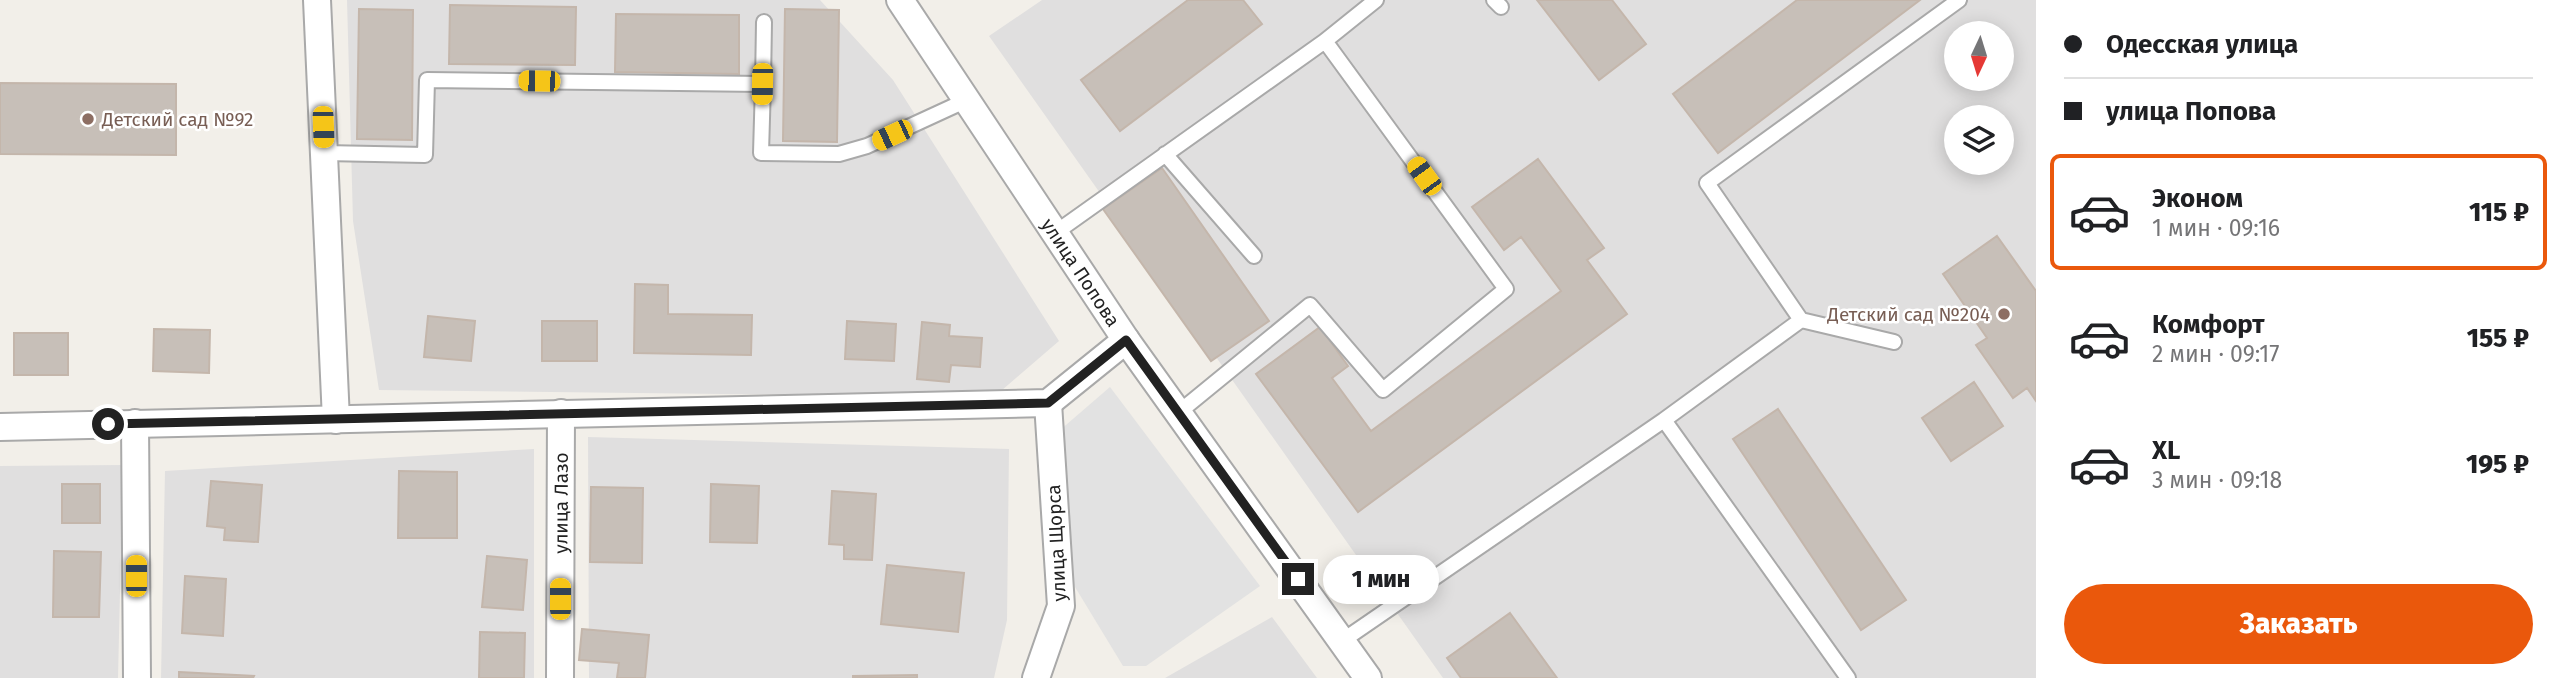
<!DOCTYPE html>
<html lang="ru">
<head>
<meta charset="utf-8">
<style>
  body { margin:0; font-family:"Fira Sans",sans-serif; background:#f2f2f2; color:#202124; height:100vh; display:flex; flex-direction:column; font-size:26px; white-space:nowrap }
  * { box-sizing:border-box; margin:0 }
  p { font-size:23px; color:#757577 }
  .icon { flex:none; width:38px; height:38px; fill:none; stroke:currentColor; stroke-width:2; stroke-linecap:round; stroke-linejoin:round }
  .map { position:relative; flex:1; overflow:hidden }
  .panel { display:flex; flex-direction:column; background:#fff; width:525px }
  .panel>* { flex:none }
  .top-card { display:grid; align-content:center; height:154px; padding:0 28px; background:#fff }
  .needle { width:46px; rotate:184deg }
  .tools { position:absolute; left:1944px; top:21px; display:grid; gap:14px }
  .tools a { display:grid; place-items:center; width:70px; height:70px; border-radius:50%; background:#fff; box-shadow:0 4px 18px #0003; font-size:35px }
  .end { position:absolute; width:32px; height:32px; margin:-16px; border:9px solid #222; background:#fff; box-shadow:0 0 0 4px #fff }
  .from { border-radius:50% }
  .bubble { position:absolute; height:49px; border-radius:24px; background:#fff; box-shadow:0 4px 18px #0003; font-size:23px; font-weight:800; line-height:49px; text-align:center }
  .car { position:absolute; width:21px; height:42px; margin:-21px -10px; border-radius:9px; box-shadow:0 0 5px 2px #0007; background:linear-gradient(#f5c518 24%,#345 0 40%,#f5c518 0 76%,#345 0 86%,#f5c518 0) }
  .top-card b { display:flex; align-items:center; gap:24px; height:66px; font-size:26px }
  .top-card b+b { border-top:2px solid #e0e0e0 }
  .top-card i { width:18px; height:18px; background:#202124 }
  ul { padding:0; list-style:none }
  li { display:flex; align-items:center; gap:21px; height:116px; margin:0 14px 10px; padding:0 14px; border:4px solid transparent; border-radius:10px }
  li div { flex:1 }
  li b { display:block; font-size:26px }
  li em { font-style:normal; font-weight:800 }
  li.on { border-color:#ea580c }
  li>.icon { width:63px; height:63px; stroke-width:1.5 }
  .cta { display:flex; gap:14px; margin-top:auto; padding:14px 28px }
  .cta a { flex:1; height:80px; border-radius:42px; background:#ea580c; color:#fff; font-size:28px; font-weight:800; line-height:80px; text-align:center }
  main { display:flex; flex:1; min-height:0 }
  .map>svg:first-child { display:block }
  .residential { fill:#e0dfdf; fill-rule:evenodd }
  .parking { fill:#e2e2e2 }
  .building { fill:#c7bfb8; stroke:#c4b6ab; stroke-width:2 }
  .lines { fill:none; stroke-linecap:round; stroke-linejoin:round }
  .service-casing { stroke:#a9a9a9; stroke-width:18 }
  .minor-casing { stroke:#a9a9a9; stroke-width:30 }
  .service { stroke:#fff; stroke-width:14 }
  .minor { stroke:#fff; stroke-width:26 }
  .route { stroke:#222; stroke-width:9 }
  .education-dot { fill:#8d6e63; stroke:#fff; stroke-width:2.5 }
  .labels { text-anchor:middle; stroke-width:5; stroke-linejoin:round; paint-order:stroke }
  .education-label { font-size:19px; fill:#785e54; stroke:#fff; text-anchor:start }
  .street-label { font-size:19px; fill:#222; stroke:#fff }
</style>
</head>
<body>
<main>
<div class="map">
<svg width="2036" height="678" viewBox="0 0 2036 678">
  <rect width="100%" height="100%" fill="#f2efe9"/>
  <path class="residential" d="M347 0H820L893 80 1059 341 994 397 379 390 353 221Z
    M1042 0H2036V678H1443L989 36ZM1956 33H2002V79H1956ZM1956 117H2002V163H1956Z
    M588 437 1009 449 1007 620 994 678H589Z
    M534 449V678H161L165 471Z
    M123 465 118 678H0V466Z
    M1272 617 1317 678H1165Z"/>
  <path class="parking" d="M1110 387 1260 586 1146 666H1123L1041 531 1037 450Z"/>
  <path class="building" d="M1188 0H1243L1262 24 1120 131 1081 80Z
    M1537 0H1612L1646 44 1599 80Z
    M1797 0H1920L1718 153 1673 94Z
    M450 5 576 7 575 65 449 64Z
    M359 9 413 10 412 140 357 139Z
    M785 9 839 10 837 142 783 141Z
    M616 14 739 15V74L615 72Z
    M0 83 176 84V155L0 154Z
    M1538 159 1604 248 1587 260 1627 314 1358 512 1256 374 1320 327 1348 366 1332 378 1371 431 1561 291 1521 237 1504 250 1472 207Z
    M1162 168 1269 321 1211 361 1103 209Z
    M1997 236 2036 291V401L2027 388 2013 398 1976 345 1987 338 1943 274Z
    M635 284 668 285V314L752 315 751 355 634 353Z
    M428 316 475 321 471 361 424 357Z
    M542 321H597V361H542Z
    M847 321 896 324 894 361 845 359Z
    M922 322 950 325 949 336 982 338 980 367 951 365 949 382 917 379Z
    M154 329 210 330 209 373 153 371Z
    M14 333H68V375H14Z
    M1974 382 2003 426 1951 461 1922 418Z
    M1778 409 1906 600 1861 630 1733 439Z
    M399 471 457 472V538H398Z
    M211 481 262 485 258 542 224 540 225 528 207 526Z
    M62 484H100V523H62Z
    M711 484 759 486 757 543 710 542Z
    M591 487 643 488 642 563 590 562Z
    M832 491 876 494 872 560 844 559V545L829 544Z
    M54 551 101 552 99 617H53Z
    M487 556 527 560 523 610 482 607Z
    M887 565 964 573 958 632 881 624Z
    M185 576 226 579 223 636 182 633Z
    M1510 613 1557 678H1461L1447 658Z
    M582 629 649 635 645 678H617L619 663 579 660Z
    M480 632 525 633 524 678H479Z
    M179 672 254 676 253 678H179Z
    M917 675V678H853V676Z"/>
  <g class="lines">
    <defs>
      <path id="service" d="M1494 0 1501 7
        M1325 41 1376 0
        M763 84 764 22
        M324 153 425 155 427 80 763 84 761 153 839 154 867 146 967 100
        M1165 154 1254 256
        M1055 233 1325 41 1506 289 1383 390 1310 305 1178 413
        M1801 320 1894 342
        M1664 420 1801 320 1707 183 1959 0
        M1342 641 1664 420 1848 678"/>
      <g id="minor">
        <path d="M317 0 336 420"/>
        <path id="s1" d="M900 0 1126 340 1368 678"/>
        <path d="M135 423 137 678"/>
        <path d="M0 427 1048 403 1126 340"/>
        <path id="s2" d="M560 678 561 413"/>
        <path d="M1036 678 1061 606 1048 403"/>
      </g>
    </defs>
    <use href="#service" class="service-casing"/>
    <use href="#minor" class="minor-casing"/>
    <use href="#service" class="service"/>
    <use href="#minor" class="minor"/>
  </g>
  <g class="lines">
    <path class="route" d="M108 424 1048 403 1126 340 1298 579"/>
  </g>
  <g class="education-dot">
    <circle cx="88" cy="119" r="7"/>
    <circle cx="2004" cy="314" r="7"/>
  </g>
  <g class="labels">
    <g class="education-label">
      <text x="102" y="126">Детский сад №92</text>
      <text x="1990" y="321" text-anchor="end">Детский сад №204</text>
    </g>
    <g class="street-label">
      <text dy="7" stroke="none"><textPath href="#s1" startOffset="327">улица Попова</textPath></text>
      <text dy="7" stroke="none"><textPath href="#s2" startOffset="175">улица Лазо</textPath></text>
      <text transform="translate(1056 543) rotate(-93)" y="7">улица Щорса</text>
    </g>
  </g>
</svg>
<div class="tools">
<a><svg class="needle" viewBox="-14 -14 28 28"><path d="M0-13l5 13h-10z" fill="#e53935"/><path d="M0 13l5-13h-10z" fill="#757577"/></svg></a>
<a><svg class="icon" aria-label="layers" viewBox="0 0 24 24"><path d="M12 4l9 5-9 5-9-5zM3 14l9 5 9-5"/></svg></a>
</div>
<i class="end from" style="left:108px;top:424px"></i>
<i class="end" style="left:1298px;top:579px"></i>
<div class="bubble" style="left:1323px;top:555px;width:116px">1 мин</div>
<i class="car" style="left:539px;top:81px;rotate:271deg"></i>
<i class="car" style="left:762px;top:84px;rotate:181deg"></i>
<i class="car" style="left:323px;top:127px;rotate:178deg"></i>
<i class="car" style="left:892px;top:135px;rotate:245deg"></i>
<i class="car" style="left:1424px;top:176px;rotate:324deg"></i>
<i class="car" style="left:136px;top:576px;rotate:0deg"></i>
<i class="car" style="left:560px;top:599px;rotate:0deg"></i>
</div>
<section class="panel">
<div class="top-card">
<b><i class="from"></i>Одесская улица</b>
<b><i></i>улица Попова</b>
</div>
<ul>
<li class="on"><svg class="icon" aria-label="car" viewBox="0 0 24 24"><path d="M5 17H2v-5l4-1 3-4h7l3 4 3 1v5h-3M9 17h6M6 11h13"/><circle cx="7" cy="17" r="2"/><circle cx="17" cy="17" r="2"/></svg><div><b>Эконом</b><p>1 мин · 09:16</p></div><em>115 ₽</em></li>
<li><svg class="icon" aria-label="car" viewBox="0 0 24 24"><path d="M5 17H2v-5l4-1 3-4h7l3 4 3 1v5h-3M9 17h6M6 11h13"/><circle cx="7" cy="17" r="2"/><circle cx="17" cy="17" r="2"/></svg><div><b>Комфорт</b><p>2 мин · 09:17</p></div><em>155 ₽</em></li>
<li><svg class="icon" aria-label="car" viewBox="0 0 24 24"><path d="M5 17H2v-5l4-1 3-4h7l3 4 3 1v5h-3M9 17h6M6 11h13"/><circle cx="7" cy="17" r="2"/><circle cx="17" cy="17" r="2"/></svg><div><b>XL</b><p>3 мин · 09:18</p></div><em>195 ₽</em></li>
</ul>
<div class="cta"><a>Заказать</a></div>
</section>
</main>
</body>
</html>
